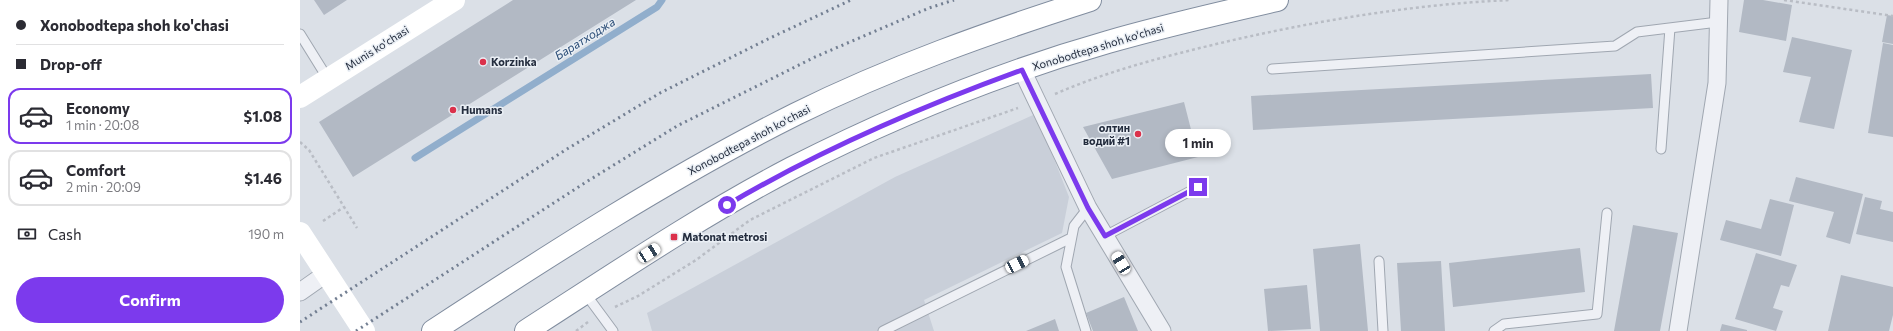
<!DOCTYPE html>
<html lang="en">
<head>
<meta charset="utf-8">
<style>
  body { margin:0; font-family:Commissioner,sans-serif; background:#f7f7f7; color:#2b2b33; height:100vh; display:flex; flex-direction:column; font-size:15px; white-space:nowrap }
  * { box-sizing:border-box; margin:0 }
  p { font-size:13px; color:#7c7c81 }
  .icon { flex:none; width:22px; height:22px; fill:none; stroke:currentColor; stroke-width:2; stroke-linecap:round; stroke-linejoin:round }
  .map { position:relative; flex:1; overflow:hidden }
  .sheet { display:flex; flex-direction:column; background:#fff; width:300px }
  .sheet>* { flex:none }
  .hud { display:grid; align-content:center; height:88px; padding:0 16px; background:#fff }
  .end { position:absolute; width:18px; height:18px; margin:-9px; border:5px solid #7c3aed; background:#fff; box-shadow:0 0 0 2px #fff }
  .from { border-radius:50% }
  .bubble { position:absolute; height:28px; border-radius:14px; background:#fff; box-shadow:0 2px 6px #0003; font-size:13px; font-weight:700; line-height:28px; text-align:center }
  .car { position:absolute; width:12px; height:24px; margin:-12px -6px; border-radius:5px; box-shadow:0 0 3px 1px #0007; background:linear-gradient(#fff 24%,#345 0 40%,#fff 0 76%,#345 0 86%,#fff 0) }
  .hud b { display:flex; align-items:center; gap:14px; height:38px; font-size:15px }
  .hud b+b { border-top:1px solid #e1e1e2 }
  .hud i { width:10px; height:10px; background:#2b2b33 }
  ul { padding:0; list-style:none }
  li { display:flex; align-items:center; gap:12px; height:56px; margin:0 8px 6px; padding:0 8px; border:2px solid #e1e1e2; border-radius:12px }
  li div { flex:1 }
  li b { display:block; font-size:15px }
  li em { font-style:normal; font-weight:700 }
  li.on { border-color:#7c3aed }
  li>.icon { width:36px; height:36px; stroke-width:1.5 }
  .pay { display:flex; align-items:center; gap:10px; height:44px; padding:0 16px; font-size:15px }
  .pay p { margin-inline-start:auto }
  .button { display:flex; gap:8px; margin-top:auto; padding:8px 16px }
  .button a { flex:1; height:46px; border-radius:24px; background:#7c3aed; color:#fff; font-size:16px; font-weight:700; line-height:46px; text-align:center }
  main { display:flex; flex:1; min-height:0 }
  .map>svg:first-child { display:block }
  .built { fill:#c9cfd9 }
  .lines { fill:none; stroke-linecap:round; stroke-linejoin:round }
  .stream { stroke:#91aecc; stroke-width:7 }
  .building { fill:#b2b9c4 }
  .lane-casing { stroke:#a0a7b1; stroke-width:11 }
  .street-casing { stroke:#a0a7b1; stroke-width:19 }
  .highway-casing { stroke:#818d9f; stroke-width:24 }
  .path { stroke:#b9bdc5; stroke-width:2.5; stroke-dasharray:3 3; stroke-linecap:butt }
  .lane { stroke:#eef0f5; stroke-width:9 }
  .street { stroke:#eef0f5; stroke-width:17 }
  .secondary { stroke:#fff; stroke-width:22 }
  .highway { stroke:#fff; stroke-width:22 }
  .rail { stroke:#737f92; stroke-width:3; stroke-dasharray:2 4; stroke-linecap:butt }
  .route { stroke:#7c3aed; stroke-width:5 }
  .poi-dot { fill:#db314b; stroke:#eaeff5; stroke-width:1.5 }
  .labels { text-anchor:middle; stroke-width:3; stroke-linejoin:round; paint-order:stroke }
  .street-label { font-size:11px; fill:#242d3e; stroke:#eaeff5 }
  .poi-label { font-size:11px; font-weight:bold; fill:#242d3e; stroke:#eaeff5; text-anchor:start }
  .water-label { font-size:12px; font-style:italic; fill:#2a4c76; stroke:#eaeff5 }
</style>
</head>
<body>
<main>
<section class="sheet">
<div class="hud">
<b><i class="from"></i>Xonobodtepa shoh ko'chasi</b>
<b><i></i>Drop-off</b>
</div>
<ul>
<li class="on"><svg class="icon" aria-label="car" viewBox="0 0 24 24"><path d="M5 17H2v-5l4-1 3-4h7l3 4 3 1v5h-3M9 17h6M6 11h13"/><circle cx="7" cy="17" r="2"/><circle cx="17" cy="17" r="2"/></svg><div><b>Economy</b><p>1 min · 20:08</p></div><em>$1.08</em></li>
<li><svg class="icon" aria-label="car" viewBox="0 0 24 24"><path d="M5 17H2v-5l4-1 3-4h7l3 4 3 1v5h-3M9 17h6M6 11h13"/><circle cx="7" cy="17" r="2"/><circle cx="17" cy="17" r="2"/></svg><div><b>Comfort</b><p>2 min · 20:09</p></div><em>$1.46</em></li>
</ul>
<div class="pay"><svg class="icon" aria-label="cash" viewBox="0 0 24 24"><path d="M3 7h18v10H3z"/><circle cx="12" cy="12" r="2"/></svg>Cash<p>190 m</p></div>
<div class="button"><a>Confirm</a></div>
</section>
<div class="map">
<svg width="1593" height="331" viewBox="0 0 1593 331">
  <rect width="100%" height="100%" fill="#dbe0e7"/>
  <path class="built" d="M733 115 749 146 769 197 762 233 624 300 634 331H352L347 313 595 177Z"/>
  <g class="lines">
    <path class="stream" d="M115 158 357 7 362 0"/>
  </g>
  <path class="building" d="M14 0H47L24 15Z
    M213 0H336L53 177 19 122Z
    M1444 0H1463L1492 5 1486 41 1439 32Z
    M1587 15 1593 16V44L1582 42Z
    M1492 37 1552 50 1534 129 1499 122 1511 77 1483 72Z
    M1583 43 1593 45V137L1568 133Z
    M1351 74 1353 108 953 130 951 96Z
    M884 102 898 157 812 179 783 127Z
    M1496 177 1563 194 1550 244 1526 237 1534 212 1489 201Z
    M1565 197 1582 201 1580 209 1593 212V242L1556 234Z
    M1470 199 1494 205 1481 256 1420 240 1426 220 1461 229Z
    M1333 225 1378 233 1360 331H1314Z
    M1060 244 1068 331H1020L1013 249Z
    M1280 248 1285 292 1153 307 1149 263Z
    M1456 253 1497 265 1489 287 1481 285 1473 308 1483 311 1476 331 1435 319Z
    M1141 261 1145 331H1101L1097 263Z
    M1541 275 1593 287V315L1589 331H1528Z
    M1007 285 1011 329 968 331 964 289Z
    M824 297 838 331H793L786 313Z
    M755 319 759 331H726Z
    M1422 324 1447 330V331H1420Z"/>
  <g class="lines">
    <defs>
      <path id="lane" d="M0 34 28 79
        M972 69 1315 46 1337 32 1418 22
        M1361 149 1370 28
        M805 236 898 187
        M1079 261 1083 331
        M285 293 313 331
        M583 331 771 238
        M786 331 766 267 774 226 788 208
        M1194 331 1204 324 1297 314 1307 213"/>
      <path id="street" d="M722 70 788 208 862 331
        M0 292 27 273
        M1378 331 1417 83 1419 0"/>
      <path id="highway" d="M133 331C251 254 370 177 496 114 591 67 690 32 790 0
        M226 331C313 275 400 216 492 168 592 117 699 73 808 42 863 26 920 13 977 0"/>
    </defs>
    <use href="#lane" class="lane-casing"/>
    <use href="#street" class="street-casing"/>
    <use href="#highway" class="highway-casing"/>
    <path class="path" d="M1484 0 1593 16
      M755 94C810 70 870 55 929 41 1021 20 1116 4 1211 0
      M0 142 9 150 57 228
      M23 221 44 207
      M315 307 338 296 396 260 450 220 574 158 718 108
      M276 331 288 322"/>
    <use href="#lane" class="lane"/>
    <use href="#street" class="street"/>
    <path class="secondary" d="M0 97 154 0
      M0 233 64 331"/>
    <use href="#highway" class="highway"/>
    <path class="rail" d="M0 322 267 149 360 93 468 39 551 0
      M56 331 283 184 377 126 515 57 629 8 654 0"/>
  </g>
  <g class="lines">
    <path class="route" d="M427 205C520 150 620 107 722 70L788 208 805 236 898 187"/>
  </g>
  <g class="poi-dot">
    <circle cx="183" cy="62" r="4"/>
    <circle cx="153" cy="110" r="4"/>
    <circle cx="838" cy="134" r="4"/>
    <rect x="370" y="233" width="8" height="8" rx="2"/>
  </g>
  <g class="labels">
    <g class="street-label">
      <text transform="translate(798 47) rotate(-17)" y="4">Xonobodtepa shoh ko'chasi</text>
      <text transform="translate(77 48) rotate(-32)" y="4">Munis ko'chasi</text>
      <text transform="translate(449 140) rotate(-28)" y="4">Xonobodtepa shoh ko'chasi</text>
    </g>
    <g class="poi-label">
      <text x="191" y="66">Korzinka</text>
      <text x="161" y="114">Humans</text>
      <text x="830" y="132" text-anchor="end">олтин<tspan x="830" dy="13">водий #1</tspan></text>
      <text x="382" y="241">Matonat metrosi</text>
    </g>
    <g class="water-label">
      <text transform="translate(285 39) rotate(-32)" y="4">Баратходжа</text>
    </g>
  </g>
</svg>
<i class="end from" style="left:427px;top:205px"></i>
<i class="end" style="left:898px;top:187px"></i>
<div class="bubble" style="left:865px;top:129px;width:66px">1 min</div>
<i class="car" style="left:349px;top:253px;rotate:57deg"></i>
<i class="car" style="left:821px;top:263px;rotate:329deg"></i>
<i class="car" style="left:717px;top:264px;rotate:64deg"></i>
</div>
</main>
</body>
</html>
